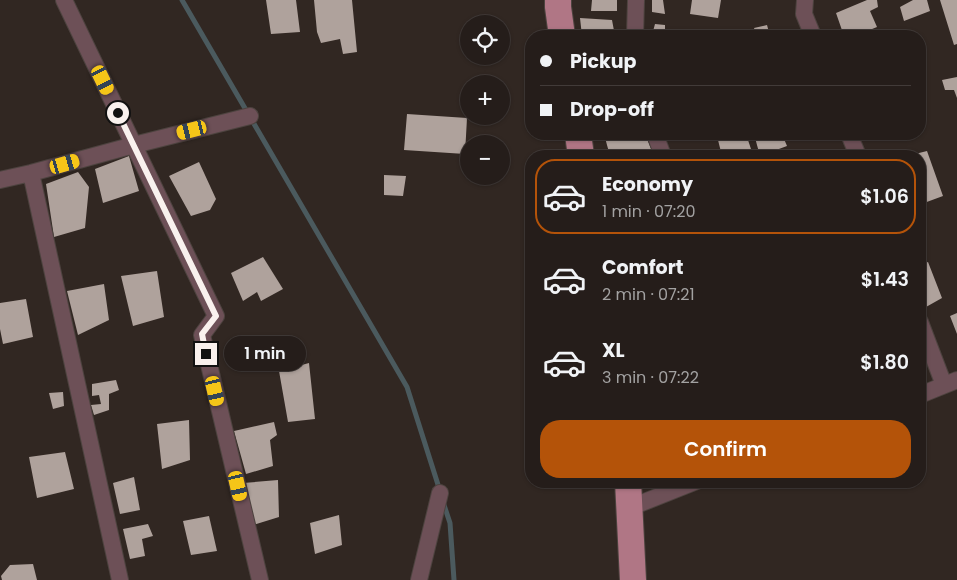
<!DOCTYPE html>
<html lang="en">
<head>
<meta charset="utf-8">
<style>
  body { margin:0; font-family:Poppins,sans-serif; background:#2d2623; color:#f1f3f6; height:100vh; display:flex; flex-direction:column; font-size:19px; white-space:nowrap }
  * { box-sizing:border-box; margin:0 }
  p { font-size:16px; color:#a3a2a2 }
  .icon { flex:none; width:28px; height:28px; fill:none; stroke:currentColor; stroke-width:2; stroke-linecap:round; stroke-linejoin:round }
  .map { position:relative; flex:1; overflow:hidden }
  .details { position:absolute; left:525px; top:150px; width:401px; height:338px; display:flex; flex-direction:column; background:#251d1a; border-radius:20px; box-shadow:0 1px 4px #0004,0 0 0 1px #423b39 }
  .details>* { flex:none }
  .guide { position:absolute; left:525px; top:30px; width:401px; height:110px; border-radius:20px; box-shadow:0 1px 4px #0004,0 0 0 1px #423b39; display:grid; align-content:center; height:110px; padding:0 15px; background:#251d1a }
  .buttons { position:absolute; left:460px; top:15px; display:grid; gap:10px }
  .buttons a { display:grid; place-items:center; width:50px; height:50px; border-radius:50%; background:#251d1a; box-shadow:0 1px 4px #0004,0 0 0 1px #423b39; font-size:25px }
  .end { position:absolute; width:22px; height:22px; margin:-11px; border:6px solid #f9f1ee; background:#111; box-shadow:0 0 0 2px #111 }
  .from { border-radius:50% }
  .bubble { position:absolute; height:35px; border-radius:18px; background:#251d1a; box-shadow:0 1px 4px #0004,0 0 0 1px #423b39; font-size:16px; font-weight:600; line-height:35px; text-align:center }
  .car { position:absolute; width:15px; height:30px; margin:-15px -8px; border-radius:6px; box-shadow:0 0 4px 1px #0007; background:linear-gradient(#f5c518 24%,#345 0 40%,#f5c518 0 76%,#345 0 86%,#f5c518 0) }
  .guide b { display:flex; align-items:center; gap:18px; height:48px; font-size:19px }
  .guide b+b { border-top:1px solid #423b39 }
  .guide i { width:12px; height:12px; background:#f1f3f6 }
  ul { padding:9px 0 0; list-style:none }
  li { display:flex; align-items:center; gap:15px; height:75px; margin:0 10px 8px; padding:0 5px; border:2px solid transparent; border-radius:20px }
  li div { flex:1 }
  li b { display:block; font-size:19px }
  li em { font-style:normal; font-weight:600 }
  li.selected { border-color:#b45309 }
  li>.icon { width:45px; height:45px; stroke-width:1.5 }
  .cta { display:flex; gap:10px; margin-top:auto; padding:10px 15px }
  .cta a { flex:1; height:58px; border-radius:20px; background:#b45309; color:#fff; font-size:20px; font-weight:600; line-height:58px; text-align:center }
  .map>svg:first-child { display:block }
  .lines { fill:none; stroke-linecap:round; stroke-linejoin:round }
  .stream { stroke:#4b5a5e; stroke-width:5 }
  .building { fill:#afa29c }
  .minor-casing { stroke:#4d433f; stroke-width:18 }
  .primary-casing { stroke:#4d433f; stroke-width:28 }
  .minor { stroke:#6d5057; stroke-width:16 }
  .primary { stroke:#b07685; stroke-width:26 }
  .route { stroke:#f9f1ee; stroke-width:6 }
</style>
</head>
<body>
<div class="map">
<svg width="957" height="580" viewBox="0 0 957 580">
  <rect width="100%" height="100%" fill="#312722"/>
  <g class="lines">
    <path class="stream" d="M182 0 407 387 440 491
      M443 502 450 523 454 580"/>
  </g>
  <path class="building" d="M266 0H296L300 32 271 34Z
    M314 0H352L357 52 343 54 340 39 321 43 317 32Z
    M592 0H617V11H591Z
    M652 0H663L665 14 652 12Z
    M692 0H721L718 18 690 14Z
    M867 0H877L878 7 870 11 877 27 860 34V36H844L836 13Z
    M913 0H927L930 11 904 21 900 7Z
    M940 0H957V44L954 45Z
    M580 18 612 20 615 36H582Z
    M655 24 665 25V36L652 35Z
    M767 25 770 36H757L754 28Z
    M957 77V98L954 90H945L942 80Z
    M407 114 467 118 465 154 404 150Z
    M604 134H645L654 156H610Z
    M724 134H746L753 155 749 156H722L717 136Z
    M754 134H782L787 146 760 156Z
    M927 151 943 196 924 203 920 196V191L926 190 920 175V156H907Z
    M129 156 139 191 103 203 95 169Z
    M199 162 216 199 210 210 191 216 169 176Z
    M78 172 89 187 85 228 54 237 46 184Z
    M384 175 406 176 403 196 384 195Z
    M263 257 283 289 261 301 257 292 243 301 231 273Z
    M928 262 942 298 926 307 920 292V265Z
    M157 271 164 317 133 326 121 276Z
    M104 284 109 320 78 335 67 291Z
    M26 299 33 337 3 344 0 329V303Z
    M957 313V334L950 316Z
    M309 363 315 419 288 422 279 371Z
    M116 380 119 390 109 394V410L94 415 91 405 101 404 99 395 92 396V384Z
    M63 392 64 406 53 409 49 393Z
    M189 420 190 460 162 469 157 424Z
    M274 422 277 435 270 440 273 466 246 474 234 431Z
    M65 452 74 489 37 498 29 457Z
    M134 477 140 510 120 514 113 483Z
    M278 480 279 517 250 526 243 483Z
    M339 515 342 545 315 554 310 523Z
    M209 516 217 551 191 555 183 521Z
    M148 524 153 536 142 539 145 556 130 559 123 529Z
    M33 564 37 580H2L1 576 10 565Z"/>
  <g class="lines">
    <defs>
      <path id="minor" d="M64 0 216 316 202 335 260 580
        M805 0 804 14 813 36
        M635 36 636 0
        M655 134 663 156
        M849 134 858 156
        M31 173 120 580
        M0 180 31 173 134 145 250 116
        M920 322 944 385
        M920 395 957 380
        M629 508 697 481
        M419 580 440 493"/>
      <path id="primary" d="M558 0V7L562 36
        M578 134 581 156
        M628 481 633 580"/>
    </defs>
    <use href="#minor" class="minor-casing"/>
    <use href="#primary" class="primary-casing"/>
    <use href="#minor" class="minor"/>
    <use href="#primary" class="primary"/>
  </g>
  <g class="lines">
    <path class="route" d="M118 113 216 316 202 334 206 354"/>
  </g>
</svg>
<div class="buttons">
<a><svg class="icon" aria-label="locate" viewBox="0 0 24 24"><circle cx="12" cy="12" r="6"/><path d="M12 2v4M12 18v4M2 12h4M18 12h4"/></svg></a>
<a>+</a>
<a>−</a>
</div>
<i class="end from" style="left:118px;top:113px"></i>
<i class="end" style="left:206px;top:354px"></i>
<div class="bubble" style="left:224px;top:336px;width:82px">1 min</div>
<i class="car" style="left:103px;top:80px;rotate:154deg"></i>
<i class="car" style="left:192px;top:130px;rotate:256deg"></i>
<i class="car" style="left:65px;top:164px;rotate:74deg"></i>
<i class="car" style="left:215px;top:391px;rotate:167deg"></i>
<i class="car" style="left:238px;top:486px;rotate:167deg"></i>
<div class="guide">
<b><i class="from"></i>Pickup</b>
<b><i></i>Drop-off</b>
</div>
<section class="details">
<ul>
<li class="selected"><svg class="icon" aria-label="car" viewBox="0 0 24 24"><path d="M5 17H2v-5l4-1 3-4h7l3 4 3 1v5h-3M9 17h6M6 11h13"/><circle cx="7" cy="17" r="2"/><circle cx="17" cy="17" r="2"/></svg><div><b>Economy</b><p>1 min · 07:20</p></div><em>$1.06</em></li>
<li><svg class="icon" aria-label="car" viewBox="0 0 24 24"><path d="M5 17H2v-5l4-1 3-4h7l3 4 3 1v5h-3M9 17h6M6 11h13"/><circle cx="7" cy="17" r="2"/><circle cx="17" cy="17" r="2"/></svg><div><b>Comfort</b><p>2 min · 07:21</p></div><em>$1.43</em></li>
<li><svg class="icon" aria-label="car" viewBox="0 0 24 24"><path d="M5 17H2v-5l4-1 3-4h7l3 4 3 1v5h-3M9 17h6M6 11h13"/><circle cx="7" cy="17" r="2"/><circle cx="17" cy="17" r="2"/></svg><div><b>XL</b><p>3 min · 07:22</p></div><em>$1.80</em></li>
</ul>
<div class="cta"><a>Confirm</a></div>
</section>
</div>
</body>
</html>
